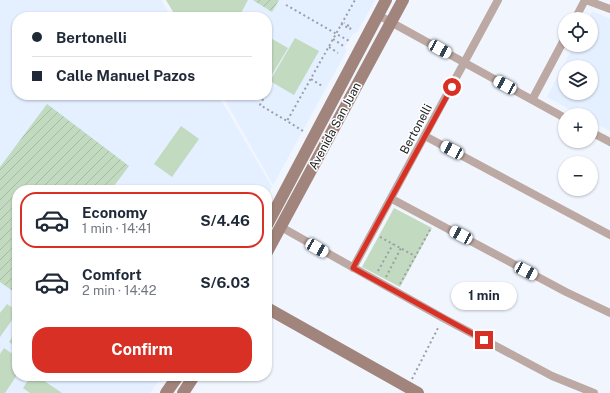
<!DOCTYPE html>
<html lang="en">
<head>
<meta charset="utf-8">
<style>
  body { margin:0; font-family:"Public Sans",sans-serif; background:#f6f6f7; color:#1f2937; height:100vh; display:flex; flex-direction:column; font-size:15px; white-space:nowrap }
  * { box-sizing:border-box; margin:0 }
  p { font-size:13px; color:#747a83 }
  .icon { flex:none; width:22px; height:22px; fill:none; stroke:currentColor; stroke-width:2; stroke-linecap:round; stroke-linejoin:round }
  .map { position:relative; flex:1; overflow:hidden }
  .sheet { position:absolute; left:12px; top:185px; width:260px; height:196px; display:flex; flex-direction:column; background:#fff; border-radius:16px; box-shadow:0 1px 3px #0004 }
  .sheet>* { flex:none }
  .hud { position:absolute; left:12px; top:12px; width:260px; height:88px; border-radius:16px; box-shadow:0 1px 3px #0004; display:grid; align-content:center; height:88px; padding:0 20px; background:#fff }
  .tools { position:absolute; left:558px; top:12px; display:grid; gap:8px }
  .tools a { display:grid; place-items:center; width:40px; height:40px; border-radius:50%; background:#fff; box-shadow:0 1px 3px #0004; font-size:20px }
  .end { position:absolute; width:18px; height:18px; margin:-9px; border:5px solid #d93025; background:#fff; box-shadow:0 0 0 2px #fff }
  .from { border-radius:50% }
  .bubble { position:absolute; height:28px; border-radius:14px; background:#fff; box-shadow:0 1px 3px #0004; font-size:13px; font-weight:700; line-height:28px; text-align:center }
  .car { position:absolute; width:12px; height:24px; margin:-12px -6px; border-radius:5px; box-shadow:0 0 3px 1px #0007; background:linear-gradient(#fff 24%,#345 0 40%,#fff 0 76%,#345 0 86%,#fff 0) }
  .hud b { display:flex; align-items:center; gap:14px; height:38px; font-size:15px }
  .hud b+b { border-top:1px solid #e0e1e3 }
  .hud i { width:10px; height:10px; background:#1f2937 }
  ul { padding:7px 0 0; list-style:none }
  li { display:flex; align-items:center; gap:12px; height:56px; margin:0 8px 6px; padding:0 12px; border:2px solid transparent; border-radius:16px }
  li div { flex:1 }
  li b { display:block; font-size:15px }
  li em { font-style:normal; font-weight:700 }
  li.selected { border-color:#d93025 }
  li>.icon { width:36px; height:36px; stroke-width:1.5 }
  .action { display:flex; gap:8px; margin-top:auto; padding:8px 20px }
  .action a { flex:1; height:46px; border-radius:16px; background:#d93025; color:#fff; font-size:16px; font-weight:700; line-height:46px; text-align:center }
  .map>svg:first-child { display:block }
  .built { fill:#e4efff; fill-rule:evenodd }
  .park { fill:#c2dabf }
  .garden { fill:url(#garden-furrows) }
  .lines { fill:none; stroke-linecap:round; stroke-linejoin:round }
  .path { stroke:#9b9fa5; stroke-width:2; stroke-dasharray:2 3; stroke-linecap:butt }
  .street { stroke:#bda9a3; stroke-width:8 }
  .secondary { stroke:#a1847b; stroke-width:12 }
  .route { stroke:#d93025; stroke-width:5 }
  .labels { text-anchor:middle; stroke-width:3; stroke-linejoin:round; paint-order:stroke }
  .street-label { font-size:12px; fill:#1a1d20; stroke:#fff }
</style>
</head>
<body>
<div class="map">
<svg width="610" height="393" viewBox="0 0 610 393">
  <defs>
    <pattern id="garden-furrows" width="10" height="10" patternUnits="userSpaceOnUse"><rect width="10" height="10" fill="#c2dabf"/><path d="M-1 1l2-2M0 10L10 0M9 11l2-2" fill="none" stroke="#a6bba4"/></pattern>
  </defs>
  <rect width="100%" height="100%" fill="#f1f6fe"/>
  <path class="built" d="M0 0H161L171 17H17V95H218L272 187 267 197V190H17V376H162L150 393H0Z
    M248 0H375L357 32 353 34 345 47 346 52 273 185 222 95H267V17H239Z
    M592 11 610 19V131L591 121V115H580L547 97 574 45H591V19H588ZM565 67H591V93H565Z"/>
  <path class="park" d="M166 0H248L239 17H176Z
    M267 36 288 48 267 83Z
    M295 38 319 51 294 95 270 81Z
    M181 126 199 139 172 177 154 164Z
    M394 208 432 228 400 287 362 267Z
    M7 304 17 311V313L0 337V313Z
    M17 330V348L9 342Z
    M4 348 17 357V375L5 393H0V354Z
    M31 376H37L62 393H30L23 388Z"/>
  <path class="garden" d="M253 0H279L272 12Z
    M47 104 129 166 111 190H17V294L0 282V167Z"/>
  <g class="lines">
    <path class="path" d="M286 5 349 41
      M248 17H249
      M341 24 350 29 351 27 344 23
      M333 39 345 47
      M329 47 338 53
      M311 79 322 86
      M264 95 265 96 260 105 287 121
      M303 131 287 121 355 0
      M380 237 415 256
      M378 271 393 244
      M386 277 401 248
      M400 284 431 228
      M412 379 439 326"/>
    <path class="street" d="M586 0 610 9
      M378 15 565 118
      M575 19 585 0
      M532 100 565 38
      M591 132 610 142
      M425 136 610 235
      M392 199 566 292 610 313
      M281 227 443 318 552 376 594 393
      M353 268 498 0"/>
    <path class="secondary" d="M267 225 386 0
      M267 252 403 0
      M267 308 418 393
      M166 393 178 376
      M183 393 194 376"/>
  </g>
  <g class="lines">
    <path class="route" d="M452 87 353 268 484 340"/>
  </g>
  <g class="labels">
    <g class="street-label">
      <text transform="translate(335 126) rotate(-62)" y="4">Avenida San Juan</text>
      <text transform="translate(416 129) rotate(-62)" y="4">Bertonelli</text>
    </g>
  </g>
</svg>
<div class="tools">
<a><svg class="icon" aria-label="locate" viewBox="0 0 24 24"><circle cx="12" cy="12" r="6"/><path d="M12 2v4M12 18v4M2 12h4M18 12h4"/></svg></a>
<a><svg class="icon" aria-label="layers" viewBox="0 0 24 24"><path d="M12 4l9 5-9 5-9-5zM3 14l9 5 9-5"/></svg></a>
<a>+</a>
<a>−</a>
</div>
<i class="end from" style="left:452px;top:87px"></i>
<i class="end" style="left:484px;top:340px"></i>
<div class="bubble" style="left:451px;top:282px;width:66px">1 min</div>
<i class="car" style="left:440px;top:49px;rotate:119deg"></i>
<i class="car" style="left:505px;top:85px;rotate:299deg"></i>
<i class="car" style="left:452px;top:150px;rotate:298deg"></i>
<i class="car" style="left:461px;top:235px;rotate:298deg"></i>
<i class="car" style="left:317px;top:248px;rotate:120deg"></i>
<i class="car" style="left:526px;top:271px;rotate:118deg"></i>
<div class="hud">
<b><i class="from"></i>Bertonelli</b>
<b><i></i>Calle Manuel Pazos</b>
</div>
<section class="sheet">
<ul>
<li class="selected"><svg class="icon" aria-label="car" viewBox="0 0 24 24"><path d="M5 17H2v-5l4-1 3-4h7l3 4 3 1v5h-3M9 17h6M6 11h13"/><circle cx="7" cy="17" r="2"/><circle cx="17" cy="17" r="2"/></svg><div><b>Economy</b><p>1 min · 14:41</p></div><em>S/4.46</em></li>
<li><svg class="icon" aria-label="car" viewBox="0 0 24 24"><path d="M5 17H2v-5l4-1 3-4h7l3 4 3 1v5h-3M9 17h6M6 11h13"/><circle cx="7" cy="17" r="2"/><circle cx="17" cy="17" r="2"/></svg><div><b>Comfort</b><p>2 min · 14:42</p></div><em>S/6.03</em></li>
</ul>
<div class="action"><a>Confirm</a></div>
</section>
</div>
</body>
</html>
